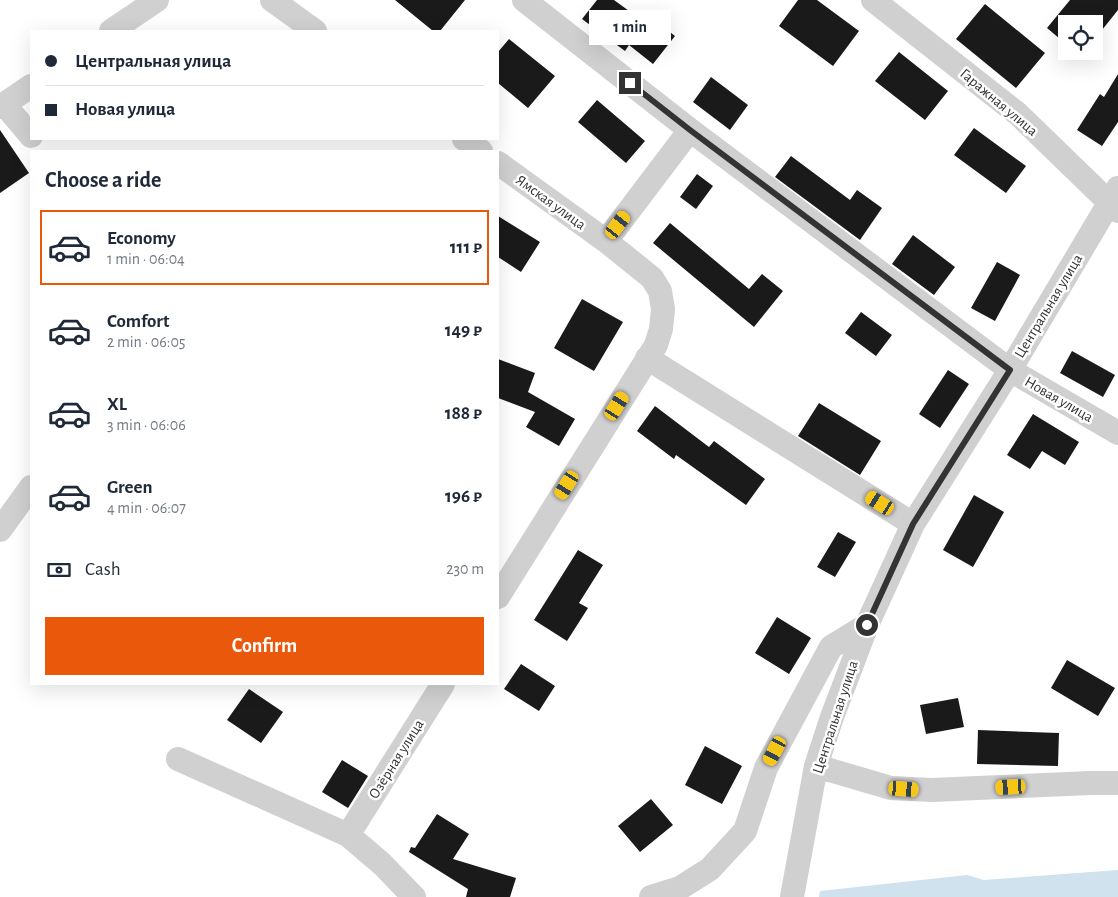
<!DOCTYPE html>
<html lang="en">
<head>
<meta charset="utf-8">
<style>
  body { margin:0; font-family:"Alegreya Sans",sans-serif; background:#f2f2f3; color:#1f2937; height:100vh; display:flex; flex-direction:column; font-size:19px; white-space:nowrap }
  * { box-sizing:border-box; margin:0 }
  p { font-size:16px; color:#747a83 }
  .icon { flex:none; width:28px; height:28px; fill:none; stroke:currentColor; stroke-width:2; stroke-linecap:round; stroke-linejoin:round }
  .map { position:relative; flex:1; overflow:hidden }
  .drawer { position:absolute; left:30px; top:150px; width:469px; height:535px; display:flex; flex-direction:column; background:#fff; border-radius:0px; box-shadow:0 5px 20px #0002 }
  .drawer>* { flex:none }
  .hud { position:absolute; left:30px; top:30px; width:469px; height:110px; border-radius:0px; box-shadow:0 5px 20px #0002; display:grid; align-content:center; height:110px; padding:0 15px; background:#fff }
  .fabs { position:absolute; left:1058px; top:15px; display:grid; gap:10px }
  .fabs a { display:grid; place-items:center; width:45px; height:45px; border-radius:0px; background:#fff; box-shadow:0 5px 20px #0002; font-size:25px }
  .end { position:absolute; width:22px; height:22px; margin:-11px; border:6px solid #333; background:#fff; box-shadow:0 0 0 2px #fff }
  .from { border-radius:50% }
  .bubble { position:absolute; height:35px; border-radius:0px; background:#fff; box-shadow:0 5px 20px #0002; font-size:16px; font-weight:600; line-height:35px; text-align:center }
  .car { position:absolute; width:15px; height:30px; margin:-15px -8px; border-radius:6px; box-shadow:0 0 4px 1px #0007; background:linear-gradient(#f5c518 24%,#345 0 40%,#f5c518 0 76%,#345 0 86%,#f5c518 0) }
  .hud b { display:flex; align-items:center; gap:18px; height:48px; font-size:19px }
  .hud b+b { border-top:1px solid #e0e1e3 }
  .hud i { width:12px; height:12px; background:#1f2937 }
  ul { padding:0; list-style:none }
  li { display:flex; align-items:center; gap:15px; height:75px; margin:0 10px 8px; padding:0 5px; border:2px solid transparent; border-radius:0px }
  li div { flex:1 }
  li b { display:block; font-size:19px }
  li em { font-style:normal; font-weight:600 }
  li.on { border-color:#ea580c }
  li>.icon { width:45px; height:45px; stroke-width:1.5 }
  h2 { padding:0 15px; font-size:22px; line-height:60px }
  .pay { display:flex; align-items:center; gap:12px; height:55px; padding:0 15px; font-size:19px }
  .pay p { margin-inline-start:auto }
  .primary-button { display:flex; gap:10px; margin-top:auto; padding:10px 15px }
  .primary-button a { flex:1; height:58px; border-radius:0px; background:#ea580c; color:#fff; font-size:20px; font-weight:600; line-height:58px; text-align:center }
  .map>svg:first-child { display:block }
  .water { fill:#cfe2ee }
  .building { fill:#1a1a1a }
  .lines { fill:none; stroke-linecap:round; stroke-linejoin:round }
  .minor { stroke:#d0d0d0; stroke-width:24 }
  .route { stroke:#333; stroke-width:6 }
  .labels { text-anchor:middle; stroke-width:5; stroke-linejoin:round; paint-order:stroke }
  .street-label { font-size:15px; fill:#333; stroke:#fff }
</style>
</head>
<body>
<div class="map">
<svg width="1118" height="897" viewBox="0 0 1118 897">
  <rect width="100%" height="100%" fill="#fff"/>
  <path class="water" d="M1118 870V897H819L820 891 967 875 984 880Z"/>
  <path class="building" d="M395 0H465L440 31H433Z
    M597 0H614L651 27 656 21 675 36 653 64 629 45 625 51 582 19Z
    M798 0H817L859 31 833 66 779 26Z
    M1070 0H1118V10L1094 40V24H1066V44L1047 28Z
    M985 4 1045 53 1016 88 956 39Z
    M509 39 555 76 528 108 498 83V52Z
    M899 52 948 91 925 120 875 81Z
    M1118 74V122L1102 146 1077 130 1100 94 1104 97Z
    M711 77 748 105 730 130 693 102Z
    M597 100 645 141 626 163 578 122Z
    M974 128 1026 166 1006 193 954 155Z
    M0 130 29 173 0 193Z
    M791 156 850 200 857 190 882 208 860 240 775 177Z
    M697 174 713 186 696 209 680 197Z
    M498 216 540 242 521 272 498 257Z
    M670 223 749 289 762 274 783 291 754 327 653 243Z
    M913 235 955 267 934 295 892 264Z
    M997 262 1020 275 995 321 971 308Z
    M582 299 623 322 594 371 554 348Z
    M861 312 892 335 876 356 845 333Z
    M1072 351 1115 375 1103 397 1060 373Z
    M498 359 535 373 528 392 575 419 559 446 526 427 535 412 498 398Z
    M948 370 969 384 940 428 919 414Z
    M819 403 881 441 860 475 798 436Z
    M655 406 709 447 714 441 765 479 746 505 676 455 674 459 637 431Z
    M1033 414 1079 442 1065 465 1042 451 1030 469 1007 455Z
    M974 495 1004 512 973 567 943 550Z
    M838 532 856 542 835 577 817 567Z
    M578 550 603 565 579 603 588 608 567 641 534 620Z
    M777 617 811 638 789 674 755 653Z
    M1067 660 1115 688 1098 716 1051 688Z
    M521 664 555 686 539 711 504 689Z
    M249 689 283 712 261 743 227 720Z
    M958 698 964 727 926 734 920 705Z
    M978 730 1059 733 1058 766 977 764Z
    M705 746 742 766 722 804 685 785Z
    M342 760 368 776 348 808 322 792Z
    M651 799 673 825 640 852 618 826Z
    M437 814 469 834 453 859 516 878 510 897H466L468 889 409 852 411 847 415 848Z"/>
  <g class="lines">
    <path class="minor" d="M272 0 315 31
      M524 0 690 130 1010 370 1118 433
      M873 0 1018 114 1118 211
      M111 31 157 0
      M4 104 31 136
      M0 107 31 86
      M464 139 481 151
      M498 163 606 241 652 278 660 291 663 309 661 329 656 345 498 597
      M606 241 690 130
      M647 358 913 524
      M0 530 31 487
      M178 759 348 835 382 864 414 897
      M816 766 891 788 932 790 1090 783H1118
      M348 835 443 684
      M651 897 680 888 710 869 745 831 766 768 831 647 867 625
      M792 897 816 766 832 717 867 625 913 524 1010 370 1118 188"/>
  </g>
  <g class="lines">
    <path class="route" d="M630 83 690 130 1010 370 913 524 867 625"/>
  </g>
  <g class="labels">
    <g class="street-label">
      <text transform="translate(999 102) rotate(40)" y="5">Гаражная улица</text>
      <text transform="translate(551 202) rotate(36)" y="5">Ямская улица</text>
      <text transform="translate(1048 306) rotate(-59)" y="5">Центральная улица</text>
      <text transform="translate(1059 399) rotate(30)" y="5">Новая улица</text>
      <text transform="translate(835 717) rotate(-72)" y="5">Центральная улица</text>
      <text transform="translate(396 759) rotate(-58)" y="5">Озёрная улица</text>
    </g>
  </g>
</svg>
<div class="fabs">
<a><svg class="icon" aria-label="locate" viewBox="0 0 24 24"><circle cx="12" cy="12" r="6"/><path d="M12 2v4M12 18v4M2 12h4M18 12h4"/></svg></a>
</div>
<i class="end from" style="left:867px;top:625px"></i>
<i class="end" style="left:630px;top:83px"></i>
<div class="bubble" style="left:589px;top:10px;width:82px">1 min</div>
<i class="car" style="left:618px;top:225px;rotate:37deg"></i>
<i class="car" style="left:617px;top:406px;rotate:32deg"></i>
<i class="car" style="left:567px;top:485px;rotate:212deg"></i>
<i class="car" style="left:880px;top:503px;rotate:302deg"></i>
<i class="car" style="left:775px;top:751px;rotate:208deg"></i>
<i class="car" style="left:1011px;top:787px;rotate:267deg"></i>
<i class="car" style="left:904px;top:789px;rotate:94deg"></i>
<div class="hud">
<b><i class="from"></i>Центральная улица</b>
<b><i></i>Новая улица</b>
</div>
<section class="drawer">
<h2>Choose a ride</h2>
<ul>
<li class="on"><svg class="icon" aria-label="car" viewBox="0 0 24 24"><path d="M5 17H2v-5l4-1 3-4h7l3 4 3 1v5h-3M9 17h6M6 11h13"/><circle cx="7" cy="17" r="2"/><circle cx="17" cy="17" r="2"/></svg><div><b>Economy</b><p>1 min · 06:04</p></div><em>111 ₽</em></li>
<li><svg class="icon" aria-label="car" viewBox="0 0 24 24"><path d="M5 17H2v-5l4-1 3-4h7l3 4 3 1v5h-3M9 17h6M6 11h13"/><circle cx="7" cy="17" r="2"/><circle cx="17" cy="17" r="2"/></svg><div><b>Comfort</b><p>2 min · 06:05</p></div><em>149 ₽</em></li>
<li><svg class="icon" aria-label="car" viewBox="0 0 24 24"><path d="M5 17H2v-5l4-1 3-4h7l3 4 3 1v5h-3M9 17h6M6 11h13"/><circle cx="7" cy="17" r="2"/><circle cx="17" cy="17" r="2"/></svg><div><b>XL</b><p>3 min · 06:06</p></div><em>188 ₽</em></li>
<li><svg class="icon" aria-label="car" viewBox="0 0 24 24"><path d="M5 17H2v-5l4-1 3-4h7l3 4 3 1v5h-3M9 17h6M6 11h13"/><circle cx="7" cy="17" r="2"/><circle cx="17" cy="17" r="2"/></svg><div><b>Green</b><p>4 min · 06:07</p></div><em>196 ₽</em></li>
</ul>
<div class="pay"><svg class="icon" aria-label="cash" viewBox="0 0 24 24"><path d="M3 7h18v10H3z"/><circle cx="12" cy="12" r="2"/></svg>Cash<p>230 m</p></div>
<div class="primary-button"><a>Confirm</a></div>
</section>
</div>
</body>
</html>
